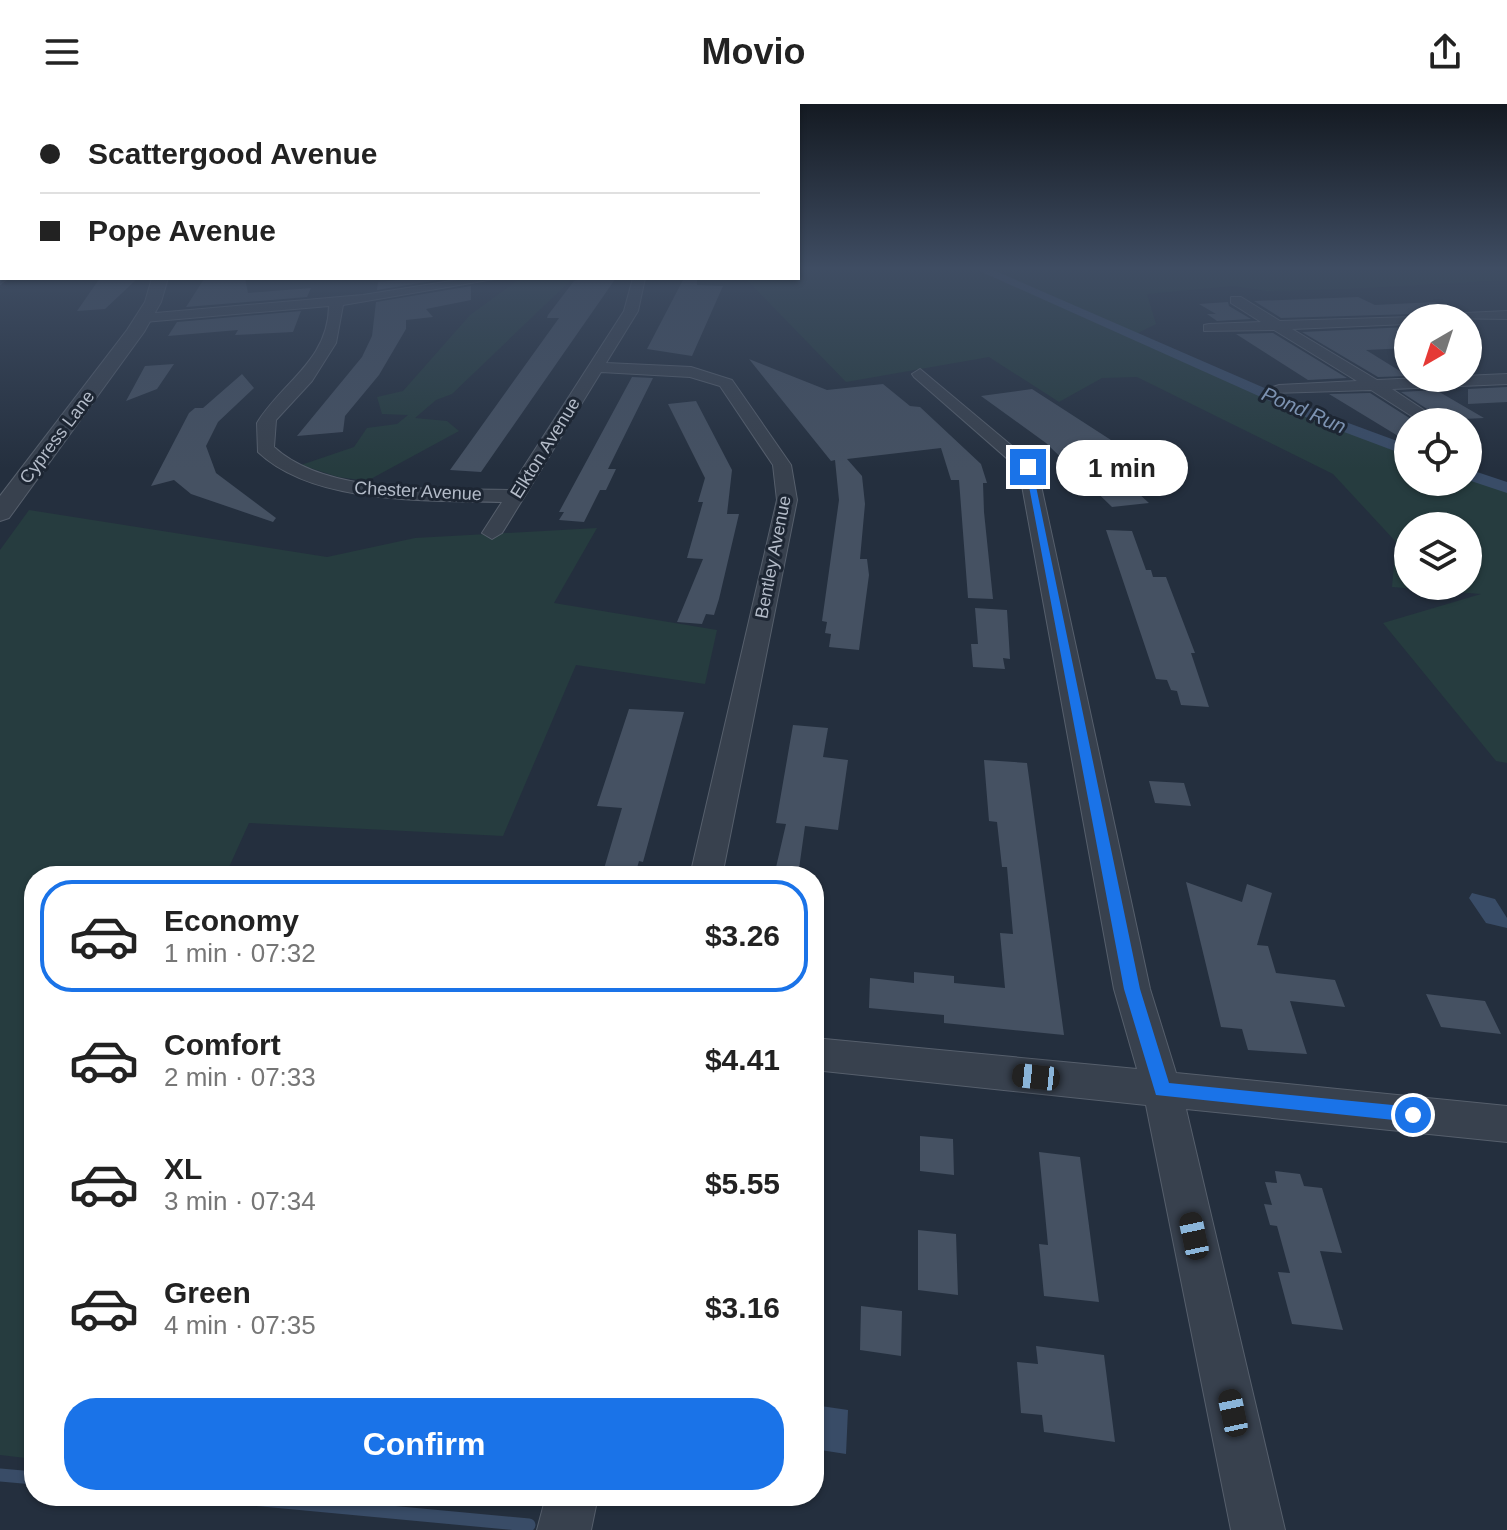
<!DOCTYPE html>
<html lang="en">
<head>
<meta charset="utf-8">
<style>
  body { margin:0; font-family:Helvetica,sans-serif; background:#f2f2f2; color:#222; height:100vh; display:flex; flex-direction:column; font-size:30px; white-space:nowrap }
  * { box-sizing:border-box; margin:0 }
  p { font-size:26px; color:#767676 }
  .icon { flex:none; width:44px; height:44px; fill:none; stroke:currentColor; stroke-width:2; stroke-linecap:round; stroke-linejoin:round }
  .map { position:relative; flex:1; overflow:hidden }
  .details { position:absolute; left:24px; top:762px; width:800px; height:640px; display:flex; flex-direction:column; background:#fff; border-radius:32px; box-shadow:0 2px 6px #0004 }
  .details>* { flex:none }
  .guide { position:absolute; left:0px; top:0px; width:800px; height:176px; box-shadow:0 2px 6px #0004; display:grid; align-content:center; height:176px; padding:0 40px; background:#fff }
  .needle { width:52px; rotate:219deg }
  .buttons { position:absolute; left:1394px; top:200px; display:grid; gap:16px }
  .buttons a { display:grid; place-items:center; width:88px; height:88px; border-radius:50%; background:#fff; box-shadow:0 2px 6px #0004; font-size:40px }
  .end { position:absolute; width:36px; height:36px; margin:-18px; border:10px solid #1a73e8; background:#fff; box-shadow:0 0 0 4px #fff }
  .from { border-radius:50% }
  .bubble { position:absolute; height:56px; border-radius:28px; background:#fff; box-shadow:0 2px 6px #0004; font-size:26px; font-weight:700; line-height:56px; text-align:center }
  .car { position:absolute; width:24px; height:48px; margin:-24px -12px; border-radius:10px; box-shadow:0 0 6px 2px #0007; background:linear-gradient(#222 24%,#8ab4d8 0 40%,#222 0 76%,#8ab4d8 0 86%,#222 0) }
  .guide b { display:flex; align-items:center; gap:28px; height:76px; font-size:30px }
  .guide b+b { border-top:2px solid #e0e0e0 }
  .guide i { width:20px; height:20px; background:#222 }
  ul { padding:14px 0 0; list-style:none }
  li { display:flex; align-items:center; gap:24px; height:112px; margin:0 16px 12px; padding:0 24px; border:4px solid transparent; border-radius:32px }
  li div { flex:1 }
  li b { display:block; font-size:30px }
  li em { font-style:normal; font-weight:700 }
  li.active { border-color:#1a73e8 }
  li>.icon { width:72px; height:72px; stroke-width:1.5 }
  .button { display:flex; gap:16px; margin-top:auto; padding:16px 40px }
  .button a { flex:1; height:92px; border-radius:32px; background:#1a73e8; color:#fff; font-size:32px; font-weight:700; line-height:92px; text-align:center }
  header { display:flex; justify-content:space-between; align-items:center; height:104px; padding:0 40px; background:#fff; font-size:36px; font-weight:700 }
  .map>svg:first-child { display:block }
  .green { fill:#263c3f; fill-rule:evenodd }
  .water { fill:#394c67 }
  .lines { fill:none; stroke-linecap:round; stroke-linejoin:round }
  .stream { stroke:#394c67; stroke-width:13 }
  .canal { fill:#394c67; fill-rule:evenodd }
  .building { fill:#455162 }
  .minor-casing { stroke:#565f6c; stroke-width:2 }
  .tertiary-casing { stroke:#565f6c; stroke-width:2 }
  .minor { fill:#38414e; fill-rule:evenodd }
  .tertiary { fill:#38414e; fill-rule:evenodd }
  .route { fill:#1a73e8 }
  .labels { text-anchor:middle; stroke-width:6; stroke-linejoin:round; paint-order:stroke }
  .far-street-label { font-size:18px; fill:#b4bcc9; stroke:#1d2633 }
  .far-water-label { font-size:20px; font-style:italic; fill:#7c92b1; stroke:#1d2633 }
</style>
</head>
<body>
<header><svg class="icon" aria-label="menu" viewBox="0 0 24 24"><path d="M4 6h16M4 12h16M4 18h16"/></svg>Movio<svg class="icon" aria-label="share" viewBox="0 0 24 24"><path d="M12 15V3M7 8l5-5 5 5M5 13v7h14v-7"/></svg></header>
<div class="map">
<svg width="1507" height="1426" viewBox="0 0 1507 1426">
  <rect width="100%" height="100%" fill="#242f3e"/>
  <path class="green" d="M798 165 1507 168V176L1348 185 1267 187 1234 182 1147 190 1156 220 1136 230 1408 346V378H1468V372L1507 388V659L1496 657 1383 519 1481 490 1392 483 1396 438 1333 370 1137 273 1102 274 1059 298 989 253 846 278 745 174H798ZM1408 422H1468V482H1408Z
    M521 174H573L452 290 436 296 415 314 447 317 459 327 367 377 338 373 301 361 354 343 367 324 397 320 408 311 382 310 377 293 403 287 470 211Z
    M29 406 327 453 415 434 597 424 554 499 717 526 705 580 576 561 503 732 249 719 225 772H34V1355L0 1351V446Z"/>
  <path class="water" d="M1472 789 1495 795 1507 814V824L1486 819 1469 794Z
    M814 1301 848 1306 846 1350 814 1345Z"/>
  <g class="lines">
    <path class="stream" d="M0 1371 34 1374
      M219 1392 529 1421"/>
    <path class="canal" d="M975 165H991L1324 310 1408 341V352L1312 316Z
      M1468 365 1507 378V389L1468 376Z"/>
  </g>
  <path class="building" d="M100 174H138L105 205 77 207Z
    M245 174 248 189 311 184 307 193 186 203 204 175Z
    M425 174H451L377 186 378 178Z
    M584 174H616L481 368 450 366 559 214H547L548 211 574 177Z
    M684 174H697V181L723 182 692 252 647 245Z
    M471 182V196L426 205 433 213 406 216V225L379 271 345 312 343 328 297 332 362 253 372 232 376 198Z
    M1358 193 1375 201 1435 198 1452 207H1443L1434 214H1416L1413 210 1281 214 1254 197Z
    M1228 198 1229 202 1251 215 1217 217 1207 210H1216L1199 200Z
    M301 207 293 228 235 231 238 226 168 232 177 218Z
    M1408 223V244L1366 246 1408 272 1378 273 1302 228Z
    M1273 229 1347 274 1308 276 1236 230Z
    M749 255 827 286 883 280 910 302 920 303 981 360 987 379H983L984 408 993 495 968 494 959 376H951L941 344 847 355 862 372 865 400 860 455H867L869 471 859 546 829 543 831 530 825 529 827 518 822 517 839 396 835 356 831 357Z
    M174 260 157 285 126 297 145 262Z
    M242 270 254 284 218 318 206 342 216 369 276 414 273 418 191 390 174 376 151 382 189 309 195 304H203Z
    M632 273 653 274 608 365H616L606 386H600L584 418 559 416 564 408H559Z
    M1507 283V298L1468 300V285Z
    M1032 285 1128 347 1095 350 1149 399 1112 403 1046 339 981 292Z
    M1436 286 1484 314 1444 316 1401 288Z
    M1370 289 1414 317 1408 318V338L1329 290Z
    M696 297 732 366 727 410H739L719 495 714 511 706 510 702 520 677 518 703 455 687 454 703 398H698L705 374 668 300Z
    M1106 426 1132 427 1146 466H1151L1153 473H1166L1195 549H1191L1209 603 1181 601 1177 587 1171 586 1167 576 1156 575Z
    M975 504 1007 506 1010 555 1003 554 1005 565 973 563 971 540H978Z
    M629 605 684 608 643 758 639 757 635 771 603 768 622 704 597 702Z
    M793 621 828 624 823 653 848 656 838 726 805 722 798 772H774L786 720 776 719Z
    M984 656 1027 659 1064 931 944 919V911L869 904 870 874 914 879V868L954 872V879L1005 884 1000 829 1013 830 1007 763H1002L997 718 989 717Z
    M1149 677 1184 679 1191 702 1155 699Z
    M1186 778 1242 798 1247 780 1272 789 1257 841 1268 842 1276 869 1335 876 1345 903 1290 897 1307 950 1248 946 1242 925 1221 923Z
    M1426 890 1485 897 1501 930 1441 923Z
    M920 1032 953 1035 954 1071 920 1067Z
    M1039 1048 1080 1053 1099 1198 1044 1192 1039 1140 1048 1141Z
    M1275 1067 1300 1070 1304 1082 1322 1084 1342 1149 1320 1147 1343 1226 1292 1220 1278 1168 1290 1169 1277 1122 1270 1121 1264 1100 1272 1101 1265 1078 1277 1079Z
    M918 1126 956 1130 958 1191 918 1186Z
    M861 1202 902 1207 901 1252 860 1246Z
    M1036 1242 1104 1251 1115 1338 1044 1328 1042 1311 1021 1309 1017 1258 1038 1260Z"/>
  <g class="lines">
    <defs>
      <path id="minor" d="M2 170V174H8L0 180Z
        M470 174H500L343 201 336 239 312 277 276 316 274 343C327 392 440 384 509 386L624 207 633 174H645L638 207 606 259 691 263 732 276 791 361 797 396 722 772H690L777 396 773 361 720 282 690 273 601 268 502 429 492 435 482 429 502 398C428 396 314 401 258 348L257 319C283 277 328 257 329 202L144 218 137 214 144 210 363 191Z
        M1231 193H1241L1280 217 1413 213 1408 214V220L1292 225 1377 276 1507 270V280L1392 285 1442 318H1421L1371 286 1273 289V283L1279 281 1357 277 1274 226 1204 227V221L1209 220 1261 218 1231 199Z
        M1507 207V215L1437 214 1444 210Z
        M920 265 1037 363 1150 885 1176 969 1507 1002V1038L1186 1005 1285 1426H1231L1146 1001 814 966V934L1137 965 1114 885 1019 365 914 273 912 270Z
        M546 1392H598L591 1426H537Z"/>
      <path id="tertiary" d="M152 174H168L161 198 144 228 9 414 0 417V392L127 226 145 198Z"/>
    </defs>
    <use href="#minor" class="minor-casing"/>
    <use href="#tertiary" class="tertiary-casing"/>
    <use href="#minor" class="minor"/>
    <use href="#tertiary" class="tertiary"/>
  </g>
  <linearGradient id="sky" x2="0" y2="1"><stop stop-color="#141a22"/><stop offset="0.45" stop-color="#3f4d63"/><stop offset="1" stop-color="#3f4d63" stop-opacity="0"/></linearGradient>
  <rect width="1507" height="365" fill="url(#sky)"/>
  <path class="route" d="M1025 361 1032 363 1140 885 1169 979 1413 1003 1419 1005V1016L1413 1018 1156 991 1124 885Z"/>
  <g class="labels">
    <g class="far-street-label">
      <text transform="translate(57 333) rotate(-53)" y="6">Cypress Lane</text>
      <text transform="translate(545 344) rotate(-58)" y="6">Elkton Avenue</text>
      <text transform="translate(418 387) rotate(3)" y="6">Chester Avenue</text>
      <text transform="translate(773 453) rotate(-79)" y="6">Bentley Avenue</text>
    </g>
    <g class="far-water-label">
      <text transform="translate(1304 306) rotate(23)" y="7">Pond Run</text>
    </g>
  </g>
</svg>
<div class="buttons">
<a><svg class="needle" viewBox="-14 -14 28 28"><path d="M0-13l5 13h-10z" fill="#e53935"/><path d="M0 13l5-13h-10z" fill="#767676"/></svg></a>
<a><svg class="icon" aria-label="locate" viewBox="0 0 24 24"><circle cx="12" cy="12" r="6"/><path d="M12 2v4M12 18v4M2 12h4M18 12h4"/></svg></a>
<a><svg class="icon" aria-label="layers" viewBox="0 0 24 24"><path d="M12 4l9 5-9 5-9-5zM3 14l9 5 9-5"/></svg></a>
</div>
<i class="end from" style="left:1413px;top:1011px"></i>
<i class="end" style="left:1028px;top:363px"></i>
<div class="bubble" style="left:1056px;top:336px;width:132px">1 min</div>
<i class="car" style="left:1036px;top:973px;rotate:276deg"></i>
<i class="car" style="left:1194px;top:1132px;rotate:348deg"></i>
<i class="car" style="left:1233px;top:1309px;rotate:348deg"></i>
<div class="guide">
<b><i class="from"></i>Scattergood Avenue</b>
<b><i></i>Pope Avenue</b>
</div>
<section class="details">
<ul>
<li class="active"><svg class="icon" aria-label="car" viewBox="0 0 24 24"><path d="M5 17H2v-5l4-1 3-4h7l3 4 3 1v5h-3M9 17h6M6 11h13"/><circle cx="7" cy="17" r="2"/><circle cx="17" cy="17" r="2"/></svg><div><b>Economy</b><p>1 min · 07:32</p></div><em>$3.26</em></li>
<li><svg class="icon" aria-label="car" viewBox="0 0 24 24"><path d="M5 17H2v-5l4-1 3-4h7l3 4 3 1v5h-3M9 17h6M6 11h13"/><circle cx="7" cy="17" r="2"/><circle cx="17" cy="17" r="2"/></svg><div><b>Comfort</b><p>2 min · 07:33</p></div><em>$4.41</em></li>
<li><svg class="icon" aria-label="car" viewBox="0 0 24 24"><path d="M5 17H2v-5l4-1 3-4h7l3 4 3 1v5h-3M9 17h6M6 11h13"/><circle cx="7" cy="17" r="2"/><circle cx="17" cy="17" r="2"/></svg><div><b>XL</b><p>3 min · 07:34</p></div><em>$5.55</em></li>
<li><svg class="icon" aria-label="car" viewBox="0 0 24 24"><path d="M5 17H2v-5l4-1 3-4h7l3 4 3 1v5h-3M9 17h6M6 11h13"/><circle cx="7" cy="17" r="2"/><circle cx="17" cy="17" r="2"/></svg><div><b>Green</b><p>4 min · 07:35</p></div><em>$3.16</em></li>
</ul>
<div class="button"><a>Confirm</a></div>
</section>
</div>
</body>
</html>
